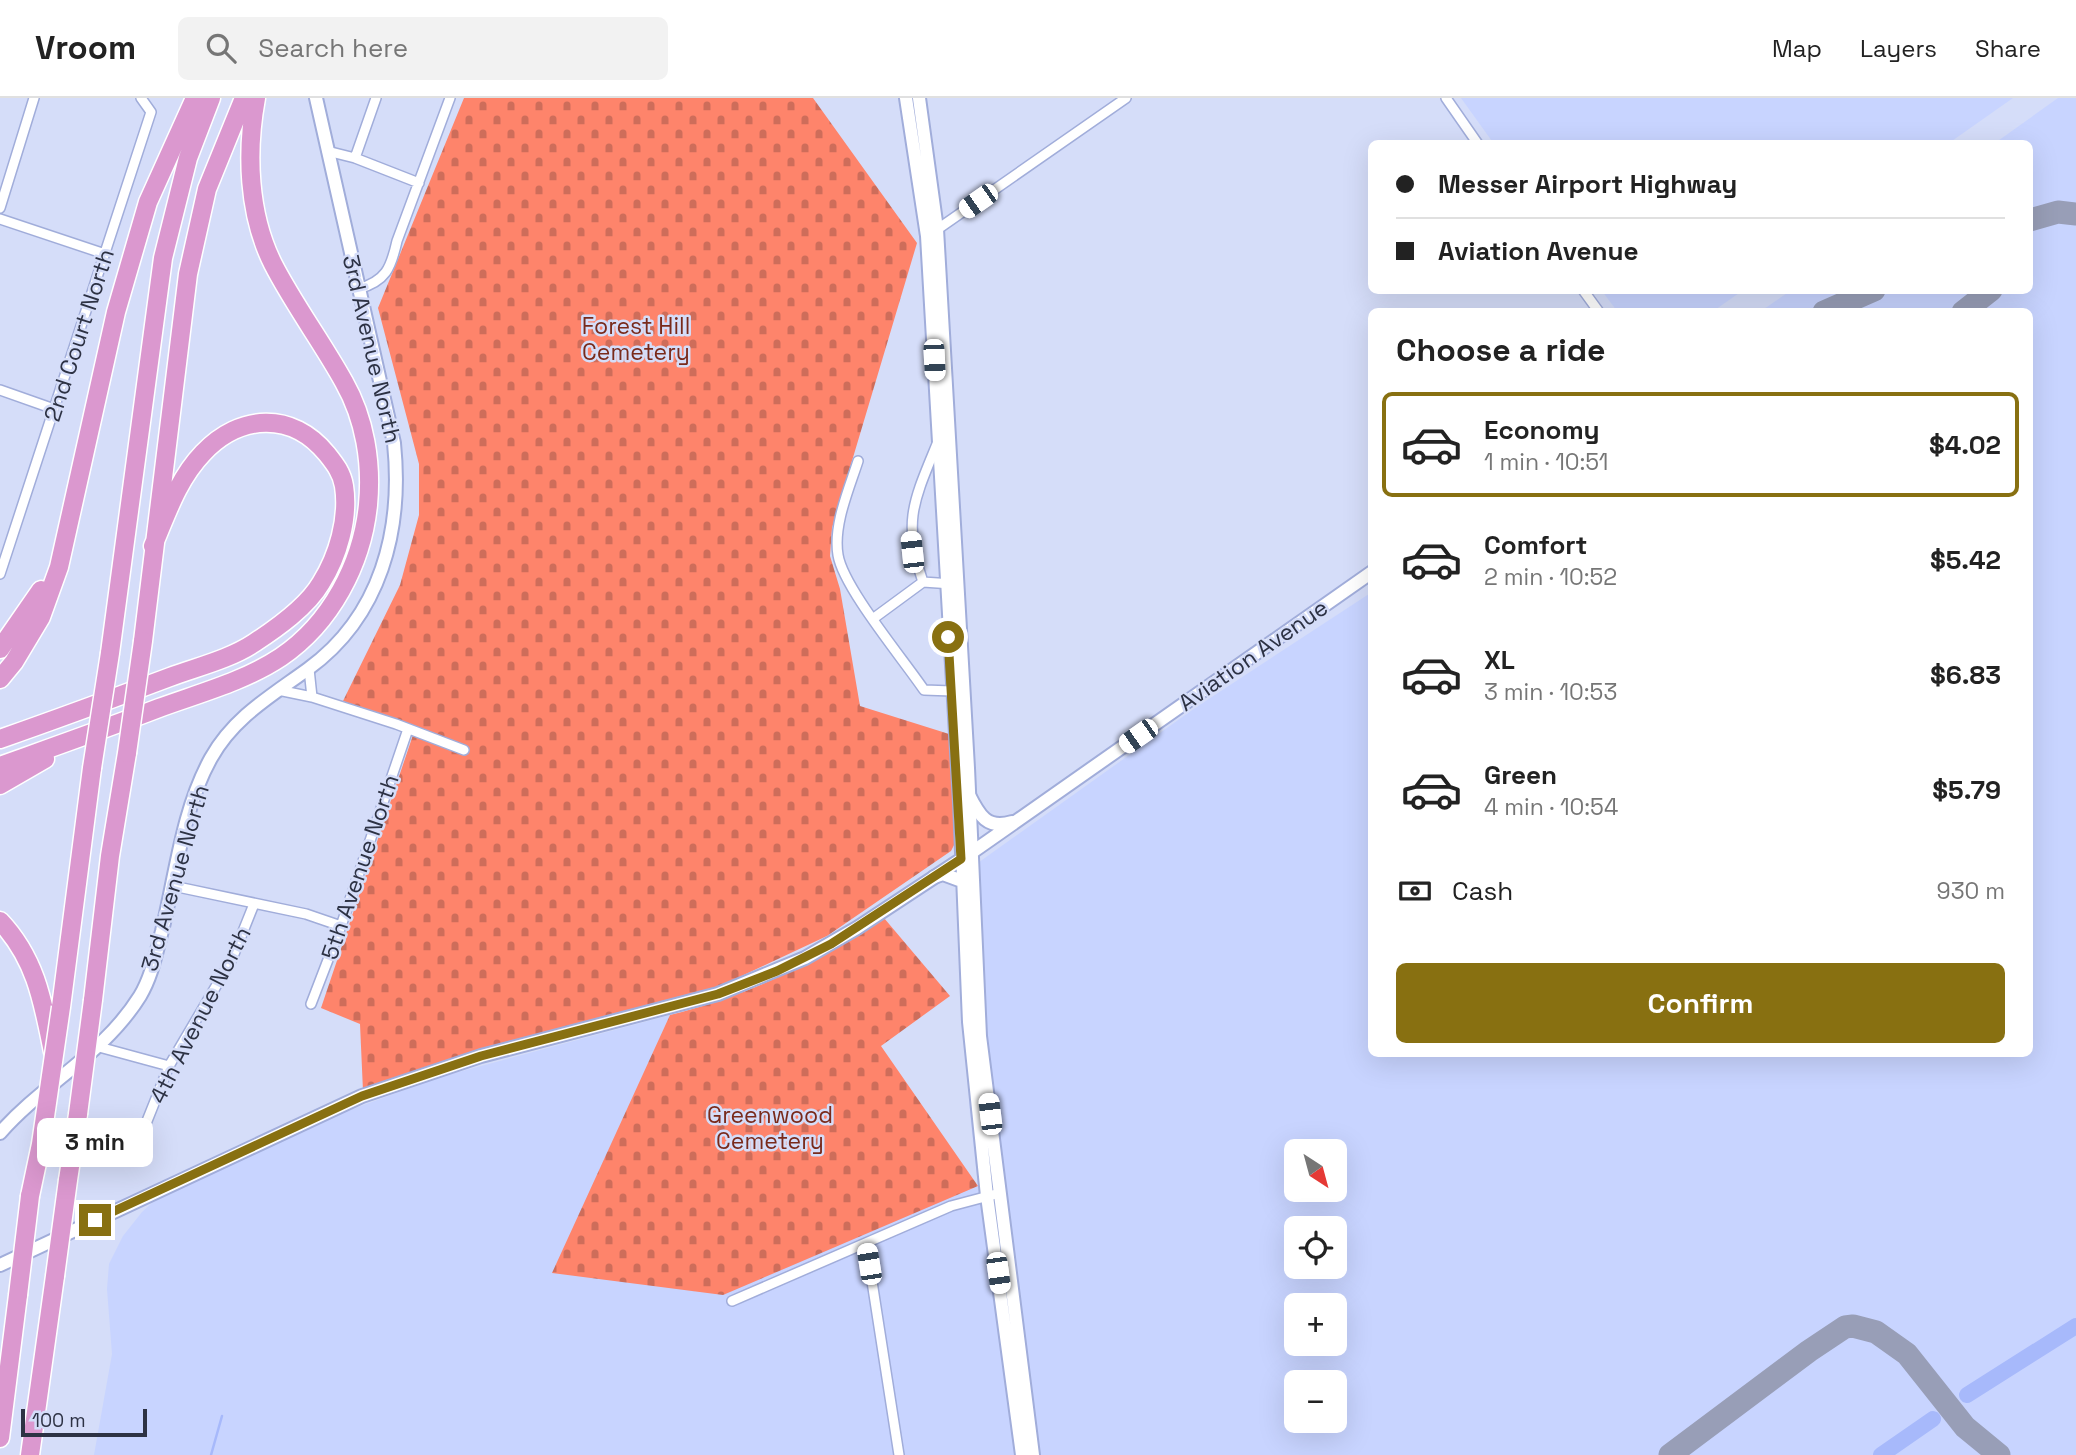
<!DOCTYPE html>
<html lang="en">
<head>
<meta charset="utf-8">
<style>
  body { margin:0; font-family:"Space Grotesk",sans-serif; background:#f2f2f2; color:#222; height:100vh; display:flex; flex-direction:column; font-size:26px; white-space:nowrap }
  * { box-sizing:border-box; margin:0 }
  p { font-size:23px; color:#767676 }
  .icon { flex:none; width:38px; height:38px; fill:none; stroke:currentColor; stroke-width:2; stroke-linecap:round; stroke-linejoin:round }
  .map { position:relative; flex:1; overflow:hidden }
  .side { position:absolute; left:1368px; top:210px; width:665px; height:749px; display:flex; flex-direction:column; background:#fff; border-radius:10px; box-shadow:0 7px 28px #0002 }
  .side>* { flex:none }
  .hud { position:absolute; left:1368px; top:42px; width:665px; height:154px; border-radius:10px; box-shadow:0 7px 28px #0002; display:grid; align-content:center; height:154px; padding:0 28px; background:#fff }
  .needle { width:46px; rotate:144deg }
  .controls { position:absolute; left:1284px; top:1041px; display:grid; gap:14px }
  .controls a { display:grid; place-items:center; width:63px; height:63px; border-radius:10px; background:#fff; box-shadow:0 7px 28px #0002; font-size:35px }
  .scale { position:absolute; left:21px; bottom:18px; width:126px; box-sizing:border-box; padding-left:7px; border:4px solid #2d3244; border-top:0; font-size:19px; line-height:24px; white-space:nowrap; color:#2d3244; -webkit-text-stroke:5px #d5ddf9; paint-order:stroke }
  .end { position:absolute; width:32px; height:32px; margin:-16px; border:9px solid #887011; background:#fff; box-shadow:0 0 0 4px #fff }
  .from { border-radius:50% }
  .bubble { position:absolute; height:49px; border-radius:10px; background:#fff; box-shadow:0 7px 28px #0002; font-size:23px; font-weight:700; line-height:49px; text-align:center }
  .car { position:absolute; width:21px; height:42px; margin:-21px -10px; border-radius:9px; box-shadow:0 0 5px 2px #0007; background:linear-gradient(#fff 24%,#345 0 40%,#fff 0 76%,#345 0 86%,#fff 0) }
  .hud b { display:flex; align-items:center; gap:24px; height:66px; font-size:26px }
  .hud b+b { border-top:2px solid #e0e0e0 }
  .hud i { width:18px; height:18px; background:#222 }
  ul { padding:0; list-style:none }
  li { display:flex; align-items:center; gap:21px; height:105px; margin:0 14px 10px; padding:0 14px; border:4px solid transparent; border-radius:10px }
  li div { flex:1 }
  li b { display:block; font-size:26px }
  li em { font-style:normal; font-weight:700 }
  li.on { border-color:#887011 }
  li>.icon { width:63px; height:63px; stroke-width:1.5 }
  h2 { padding:0 28px; font-size:32px; line-height:84px }
  .pay { display:flex; align-items:center; gap:18px; height:77px; padding:0 28px; font-size:26px }
  .pay p { margin-inline-start:auto }
  .cta { display:flex; gap:14px; margin-top:auto; padding:14px 28px }
  .cta a { flex:1; height:80px; border-radius:10px; background:#887011; color:#fff; font-size:28px; font-weight:700; line-height:80px; text-align:center }
  header { display:flex; align-items:center; gap:42px; box-sizing:border-box; height:98px; padding:0 35px; background:#fff; border-bottom:2px solid #e0e0e0 }
  header strong { font-size:33px }
  nav { display:flex; gap:38px; margin-inline-start:auto; font-size:24px }
  .search { width:490px; height:63px; background:#f2f2f2; display:flex; align-items:center; gap:18px; box-sizing:border-box; padding:0 24px; border-radius:10px; color:#767676; font-size:26px }
  .map>svg:first-child { display:block }
  .built { fill:#c8d4ff; fill-rule:evenodd }
  .cemetery { fill:url(#cemetery-stones) }
  .lines { fill:none; stroke-linecap:round; stroke-linejoin:round }
  .stream { stroke:#a7b9fb; stroke-width:2.5 }
  .river { stroke:#a7b9fb; stroke-width:16 }
  .taxiway { stroke:#989eb7; stroke-width:23 }
  .minor-casing { stroke:#a1adda; stroke-width:12 }
  .tertiary-casing { stroke:#a1adda; stroke-width:16 }
  .secondary-casing { stroke:#a1adda; stroke-width:16 }
  .motorway-casing { stroke:#fff; stroke-width:21 }
  .minor { stroke:#fff; stroke-width:9 }
  .tertiary { stroke:#fff; stroke-width:12 }
  .secondary { stroke:#fff; stroke-width:12 }
  .motorway { stroke:#db98cf; stroke-width:18 }
  .motorway-bridge-casing { stroke:#fff; stroke-width:21; stroke-linecap:butt }
  .motorway-bridge { stroke:#db98cf; stroke-width:18 }
  .route { stroke:#887011; stroke-width:9 }
  .labels { text-anchor:middle; stroke-width:5; stroke-linejoin:round; paint-order:stroke }
  .park-label { font-size:23px; fill:#792a1b; stroke:#d5ddf9 }
  .street-label { font-size:23px; fill:#2d3244; stroke:#d5ddf9 }
</style>
</head>
<body>
<header>
<strong>Vroom</strong>
<div class="search"><svg class="icon" aria-label="search" viewBox="0 0 24 24"><circle cx="10" cy="10" r="6"/><path d="M15 15l6 6"/></svg>Search here</div>
<nav><a>Map</a><a>Layers</a><a>Share</a></nav>
</header>
<div class="map">
<svg width="2076" height="1357" viewBox="0 0 2076 1357">
  <defs>
    <pattern id="cemetery-stones" width="16" height="16" patternUnits="userSpaceOnUse" patternTransform="scale(1.75)"><rect width="16" height="16" fill="#fe846b"/><path d="M2 7V4a2 2 0 0 1 4 0v3zM10 15v-3a2 2 0 0 1 4 0v3z" fill="#ce6d5a"/></pattern>
  </defs>
  <rect width="100%" height="100%" fill="#d5ddf9"/>
  <path class="built" d="M1461 0H2013L1949 45 1494 46Z
    M2058 0H2076V1357H94L112 1256 107 1191 109 1166 123 1138 142 1114 153 1104 301 1030 440 979 670 917 553 1175 978 1088 970 1017 959 801 954 782 1195 610 1372 494V956H2030V214L1761 213 1790 193 2030 192V46L1995 45ZM1297 1054H1335V1092H1297ZM1297 1130H1335V1169H1297ZM1297 1208H1335V1246H1297ZM1297 1284H1335V1323H1297Z
    M1602 193H1742L1712 214 1617 213Z"/>
  <path class="cemetery" d="M464 0H813L917 145 832 430 830 458 840 491 860 608 949 636 957 741 951 753 827 838 716 890 478 954 363 993 360 926 321 910 415 631 343 603 400 487 419 417V366L378 210Z
    M884 820 950 898 881 948 978 1088 723 1197 552 1175 670 917C746 898 819 864 884 820Z"/>
  <g class="lines">
    <path class="stream" d="M211 1357 222 1318"/>
    <path class="river" d="M1967 1297 2076 1228
      M1881 1357 1933 1321"/>
    <path class="taxiway" d="M2030 122 2058 114 2076 116
      M1824 214 1874 192
      M1963 214 1991 192
      M1670 1357 1809 1253 1845 1229 1853 1228 1876 1234 1907 1256 1965 1329 1999 1357"/>
    <defs>
      <path id="minor" d="M1446 0 1478 46
        M327 53 355 60 419 85
        M355 60 376 0
        M0 110 34 0
        M0 121 105 156
        M935 133 1126 0
        M358 191C386 183 391 170 397 143L450 0
        M1583 192 1599 214
        M0 292 54 311
        M858 363C849 391 833 427 838 457 843 489 903 561 924 592L952 593
        M0 476 151 14 141 0
        M923 484C902 424 914 402 937 346
        M874 520 923 484 952 486
        M309 571 312 599 396 626 464 652
        M278 592 312 599
        M173 788 306 816 341 828
        M311 906 341 828 408 631
        M99 949 169 968
        M145 1028 169 968 232 861 254 806
        M866 1145 899 1357
        M732 1203 951 1108 1000 1095"/>
      <path id="tertiary" d="M969 697C979 717 987 732 1012 724
        M0 1035C44 985 104 956 140 898 152 878 156 855 162 833 176 776 182 712 211 660 234 619 271 598 308 571 381 518 403 432 394 345L316 0
        M0 1167 362 998 481 958 718 896 805 860 857 830 971 755 1372 474"/>
      <path id="secondary" d="M906 0 927 138 960 705 969 924 987 1098 1022 1357
        M919 0 937 131 968 670 980 938 1033 1357
        M934 779 943 776 962 783"/>
      <path id="motorway" d="M143 543 188 176 207 91 244 0
        M0 551 41 492
        M110 555 163 160 188 60 211 0
        M0 581 14 564 41 519 59 469 116 214 148 104 195 0
        M0 641C57 621 114 600 170 579 197 569 230 561 254 545 277 530 307 509 321 485 338 458 349 420 344 388 342 375 335 366 327 356 292 313 240 316 203 355 178 381 167 415 153 448
        M0 668C53 649 107 630 159 610 200 595 245 583 281 559 331 525 362 466 368 407 372 365 365 321 344 284 322 244 294 207 273 166 248 116 246 54 256 0
        M0 687 45 661
        M0 823C36 861 43 904 53 954
        M93 902 110 758 127 655
        M61 909 92 670
        M68 1082 78 1016
        M30 1098 41 1046
        M0 1340 18 1197
        M30 1357 55 1178"/>
    </defs>
    <use href="#minor" class="minor-casing"/>
    <use href="#tertiary" class="tertiary-casing"/>
    <use href="#secondary" class="secondary-casing"/>
    <use href="#motorway" class="motorway-casing"/>
    <use href="#minor" class="minor"/>
    <use href="#tertiary" class="tertiary"/>
    <use href="#secondary" class="secondary"/>
    <use href="#motorway" class="motorway"/>
    <defs>
      <path id="motorway-bridge" d="M127 655 143 543
        M92 670 110 555
        M78 1016 93 902
        M41 1046 61 909
        M55 1178 68 1082
        M18 1197 30 1098"/>
    </defs>
    <use href="#motorway-bridge" class="motorway-bridge-casing"/>
    <use href="#motorway-bridge" class="motorway-bridge"/>
  </g>
  <g class="lines">
    <path class="route" d="M95 1122 362 998 481 958 718 896 777 873 831 846 961 761 948 539"/>
  </g>
  <g class="labels">
    <g class="park-label">
      <text x="636" y="236">Forest Hill<tspan x="636" dy="26">Cemetery</tspan></text>
      <text x="770" y="1025">Greenwood<tspan x="770" dy="26">Cemetery</tspan></text>
    </g>
    <g class="street-label">
      <text transform="translate(79 237) rotate(-72)" y="8">2nd Court North</text>
      <text transform="translate(372 251) rotate(77)" y="8">3rd Avenue North</text>
      <text transform="translate(1253 557) rotate(-35)" y="8">Aviation Avenue</text>
      <text transform="translate(360 769) rotate(-71)" y="8">5th Avenue North</text>
      <text transform="translate(175 780) rotate(-74)" y="8">3rd Avenue North</text>
      <text transform="translate(200 917) rotate(-63)" y="8">4th Avenue North</text>
    </g>
  </g>
</svg>
<div class="controls">
<a><svg class="needle" viewBox="-14 -14 28 28"><path d="M0-13l5 13h-10z" fill="#e53935"/><path d="M0 13l5-13h-10z" fill="#767676"/></svg></a>
<a><svg class="icon" aria-label="locate" viewBox="0 0 24 24"><circle cx="12" cy="12" r="6"/><path d="M12 2v4M12 18v4M2 12h4M18 12h4"/></svg></a>
<a>+</a>
<a>−</a>
</div>
<div class="scale">100 m</div>
<i class="end from" style="left:948px;top:539px"></i>
<i class="end" style="left:95px;top:1122px"></i>
<div class="bubble" style="left:37px;top:1020px;width:116px">3 min</div>
<i class="car" style="left:978px;top:103px;rotate:235deg"></i>
<i class="car" style="left:934px;top:262px;rotate:177deg"></i>
<i class="car" style="left:912px;top:454px;rotate:354deg"></i>
<i class="car" style="left:1138px;top:638px;rotate:235deg"></i>
<i class="car" style="left:990px;top:1016px;rotate:353deg"></i>
<i class="car" style="left:869px;top:1166px;rotate:351deg"></i>
<i class="car" style="left:998px;top:1175px;rotate:172deg"></i>
<div class="hud">
<b><i class="from"></i>Messer Airport Highway</b>
<b><i></i>Aviation Avenue</b>
</div>
<section class="side">
<h2>Choose a ride</h2>
<ul>
<li class="on"><svg class="icon" aria-label="car" viewBox="0 0 24 24"><path d="M5 17H2v-5l4-1 3-4h7l3 4 3 1v5h-3M9 17h6M6 11h13"/><circle cx="7" cy="17" r="2"/><circle cx="17" cy="17" r="2"/></svg><div><b>Economy</b><p>1 min · 10:51</p></div><em>$4.02</em></li>
<li><svg class="icon" aria-label="car" viewBox="0 0 24 24"><path d="M5 17H2v-5l4-1 3-4h7l3 4 3 1v5h-3M9 17h6M6 11h13"/><circle cx="7" cy="17" r="2"/><circle cx="17" cy="17" r="2"/></svg><div><b>Comfort</b><p>2 min · 10:52</p></div><em>$5.42</em></li>
<li><svg class="icon" aria-label="car" viewBox="0 0 24 24"><path d="M5 17H2v-5l4-1 3-4h7l3 4 3 1v5h-3M9 17h6M6 11h13"/><circle cx="7" cy="17" r="2"/><circle cx="17" cy="17" r="2"/></svg><div><b>XL</b><p>3 min · 10:53</p></div><em>$6.83</em></li>
<li><svg class="icon" aria-label="car" viewBox="0 0 24 24"><path d="M5 17H2v-5l4-1 3-4h7l3 4 3 1v5h-3M9 17h6M6 11h13"/><circle cx="7" cy="17" r="2"/><circle cx="17" cy="17" r="2"/></svg><div><b>Green</b><p>4 min · 10:54</p></div><em>$5.79</em></li>
</ul>
<div class="pay"><svg class="icon" aria-label="cash" viewBox="0 0 24 24"><path d="M3 7h18v10H3z"/><circle cx="12" cy="12" r="2"/></svg>Cash<p>930 m</p></div>
<div class="cta"><a>Confirm</a></div>
</section>
</div>
</body>
</html>
